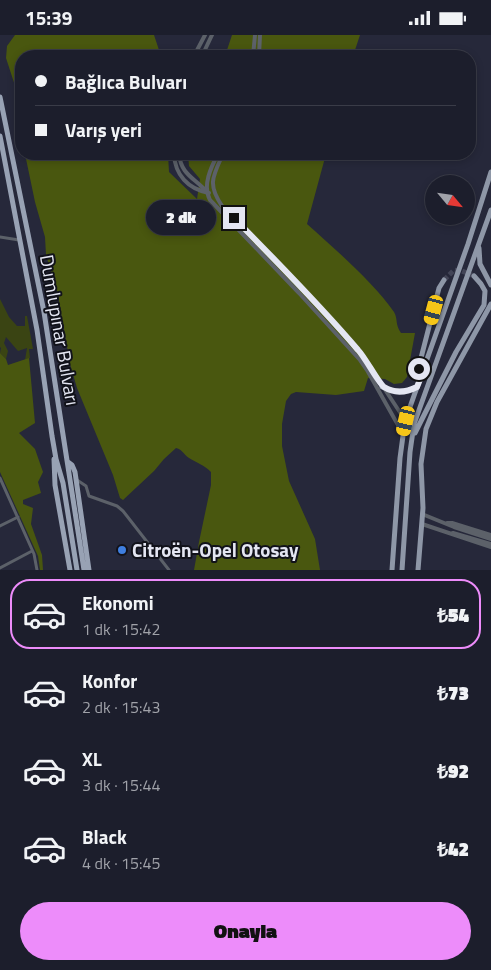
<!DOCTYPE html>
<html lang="tr">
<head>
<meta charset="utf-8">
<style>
  body { margin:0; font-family:"Titillium Web",sans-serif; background:#252734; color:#f1f3f6; height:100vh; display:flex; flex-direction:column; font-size:19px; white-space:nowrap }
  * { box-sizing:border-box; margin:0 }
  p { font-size:16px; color:#a0a2a9 }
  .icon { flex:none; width:28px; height:28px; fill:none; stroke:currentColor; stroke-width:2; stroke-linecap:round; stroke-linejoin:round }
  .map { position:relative; height:535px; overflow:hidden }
  .side { display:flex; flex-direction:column; background:#1c1e2c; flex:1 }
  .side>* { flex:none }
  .guide { position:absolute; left:15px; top:15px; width:461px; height:110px; border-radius:20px; box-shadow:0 2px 8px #0003,0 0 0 1px #3a3c48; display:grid; align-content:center; height:110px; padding:0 20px; background:#1c1e2c }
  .needle { width:32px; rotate:119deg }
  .tools { position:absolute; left:425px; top:140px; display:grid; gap:10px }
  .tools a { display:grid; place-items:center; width:50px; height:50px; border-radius:50%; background:#1c1e2c; box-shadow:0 2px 8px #0003,0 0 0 1px #3a3c48; font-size:25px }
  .end { position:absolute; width:22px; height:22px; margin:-11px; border:6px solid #e4e6f2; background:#111; box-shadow:0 0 0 2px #111 }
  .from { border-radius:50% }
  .bubble { position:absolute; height:35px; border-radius:18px; background:#1c1e2c; box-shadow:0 2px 8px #0003,0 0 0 1px #3a3c48; font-size:16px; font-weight:800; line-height:35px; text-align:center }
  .car { position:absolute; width:15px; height:30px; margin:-15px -8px; border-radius:6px; box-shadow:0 0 4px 1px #0007; background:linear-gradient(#f5c518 24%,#345 0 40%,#f5c518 0 76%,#345 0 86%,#f5c518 0) }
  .guide b { display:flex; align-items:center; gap:18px; height:48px; font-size:19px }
  .guide b+b { border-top:1px solid #3a3c48 }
  .guide i { width:12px; height:12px; background:#f1f3f6 }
  ul { padding:9px 0 0; list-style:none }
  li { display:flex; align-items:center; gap:15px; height:70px; margin:0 10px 8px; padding:0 10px; border:2px solid transparent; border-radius:20px }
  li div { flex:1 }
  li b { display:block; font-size:19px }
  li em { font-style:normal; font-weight:800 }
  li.selected { border-color:#ed8cfa }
  li>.icon { width:45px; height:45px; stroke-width:1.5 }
  .cta { display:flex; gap:10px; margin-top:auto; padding:10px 20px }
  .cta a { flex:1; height:58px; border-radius:30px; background:#ed8cfa; color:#111; font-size:20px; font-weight:800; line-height:58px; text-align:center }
  .status { display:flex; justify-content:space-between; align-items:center; height:35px; padding:0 25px; background:#1c1e2c; direction:ltr }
  .status svg { height:14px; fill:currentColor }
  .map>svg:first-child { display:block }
  .green { fill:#3a4413 }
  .forest { fill:#49570f }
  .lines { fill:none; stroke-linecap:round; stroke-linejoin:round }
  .primary-tunnel { stroke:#424456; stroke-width:5; stroke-dasharray:5 2.5; stroke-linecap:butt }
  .minor { stroke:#5c6169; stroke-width:3 }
  .tertiary { stroke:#5c6169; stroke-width:4 }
  .primary { stroke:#8e97a7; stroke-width:5 }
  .trunk { stroke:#98a2b4; stroke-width:5 }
  .route { stroke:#e4e6f2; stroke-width:6 }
  .shop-dot { fill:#3f7fe0; stroke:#11121a; stroke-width:2 }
  .labels { text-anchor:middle; stroke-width:4; stroke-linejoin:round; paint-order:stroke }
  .street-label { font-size:19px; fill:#e4e6f2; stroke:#11121a }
  .poi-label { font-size:19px; font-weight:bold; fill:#e4e6f2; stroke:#11121a; text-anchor:start }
</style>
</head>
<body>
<div class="status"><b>15:39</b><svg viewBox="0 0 49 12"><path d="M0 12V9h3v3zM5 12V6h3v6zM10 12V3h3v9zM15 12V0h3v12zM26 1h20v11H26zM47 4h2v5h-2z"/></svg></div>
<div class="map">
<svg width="491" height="535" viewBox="0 0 491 535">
  <rect width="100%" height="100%" fill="#26283a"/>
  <path class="green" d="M0 264 9 282 17 291H25V281H27L33 314H29L30 323 25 325 27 313 18 316 6 302 4 308 8 316 6 324 0 318 1 313 0 312Z"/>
  <path class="forest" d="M15 0H154L161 21H21V69L6 23 7 11Z
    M232 0H360L353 21H225Z
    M25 119H168L169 137 197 164 200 144 189 131 188 119H326L307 189C334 213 374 248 394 277 398 284 395 290 401 298H415L407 342 402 348 394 349 385 344 368 343 364 356 336 360 296 357 291 359 286 366 282 389V411L289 446 315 504 320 535H194L199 507 211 450V437C204 430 197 428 189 423 183 419 183 415 176 413L164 424 154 436 123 465 120 463 113 440 77 353 70 329 58 260 46 220 45 202 35 167Z
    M0 318 6 324 8 330 29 323 35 388 19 398 35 414 43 437 38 447 41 458 23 465V469L33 473 31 489 42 520 43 535H40L38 521 0 437Z"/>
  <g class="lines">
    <path class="primary-tunnel" d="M444 245 454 235 462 236 474 241"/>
    <path class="minor" d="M0 202 19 205
      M0 443 34 519 37 535
      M77 445 86 451 89 461 117 471 123 476 169 535
      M0 491 18 482
      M0 533 32 516"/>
    <path class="tertiary" d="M194 21 205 0
      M202 21 212 0
      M253 21 255 0
      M259 21 260 0
      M174 119C175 140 188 154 209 158
      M179 119C181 140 195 143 207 157
      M218 119C211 132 202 151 210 165L299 258 360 325 367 335 403 399
      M223 119C213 141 207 149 222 171L300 251 359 315 405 385
      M422 479 454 492 491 504
      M447 488H452L491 500
      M422 489 491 512
      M453 498 491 509"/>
    <path class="primary" d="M479 213 480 229 491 250
      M421 341 419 334 421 323 439 253 444 245
      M382 352C395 357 405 358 417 352
      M415 398 456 317 484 270 485 256 481 249 474 241
      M392 535 400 423 405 386 468 209 491 137
      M402 535 410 417 414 389 491 175
      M418 535 423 473 421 429 426 394 437 367 491 269"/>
    <path class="trunk" d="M0 62 44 277 84 535
      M0 101 37 295 52 401 56 424 63 448 77 535
      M54 424 55 450 70 535
      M68 427 72 430 75 437 89 535"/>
  </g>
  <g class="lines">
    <path class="route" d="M234 183C276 226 319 269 358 315 365 322 379 349 384 352 395 359 407 357 417 352L421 342 419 334"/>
  </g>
  <circle class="shop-dot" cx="122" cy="515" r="5"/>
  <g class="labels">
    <g class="street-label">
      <text transform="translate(60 295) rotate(80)" y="7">Dumlupınar Bulvarı</text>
    </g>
    <g class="poi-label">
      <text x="132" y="522">Citroën-Opel Otosay</text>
    </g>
  </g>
</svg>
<div class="tools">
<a><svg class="needle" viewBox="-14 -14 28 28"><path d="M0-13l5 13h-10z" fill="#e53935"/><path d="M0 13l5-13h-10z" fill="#a0a2a9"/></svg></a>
</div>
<i class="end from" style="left:419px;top:334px"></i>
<i class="end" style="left:234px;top:183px"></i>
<div class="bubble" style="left:146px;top:165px;width:70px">2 dk</div>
<i class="car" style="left:434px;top:275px;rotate:195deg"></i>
<i class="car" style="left:406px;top:386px;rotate:193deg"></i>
<div class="guide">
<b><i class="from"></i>Bağlıca Bulvarı</b>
<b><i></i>Varış yeri</b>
</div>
</div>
<section class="side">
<ul>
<li class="selected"><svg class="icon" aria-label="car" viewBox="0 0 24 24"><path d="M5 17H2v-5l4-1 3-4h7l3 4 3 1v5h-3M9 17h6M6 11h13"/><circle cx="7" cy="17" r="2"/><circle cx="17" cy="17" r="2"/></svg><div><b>Ekonomi</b><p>1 dk · 15:42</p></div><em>₺54</em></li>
<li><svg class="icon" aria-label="car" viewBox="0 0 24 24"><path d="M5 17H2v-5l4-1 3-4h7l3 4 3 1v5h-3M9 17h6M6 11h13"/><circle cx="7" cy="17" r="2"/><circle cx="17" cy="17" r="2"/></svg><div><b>Konfor</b><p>2 dk · 15:43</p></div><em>₺73</em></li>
<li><svg class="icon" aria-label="car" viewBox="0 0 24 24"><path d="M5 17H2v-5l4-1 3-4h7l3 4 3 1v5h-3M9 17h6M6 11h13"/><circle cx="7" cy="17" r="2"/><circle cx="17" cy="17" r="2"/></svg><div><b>XL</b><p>3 dk · 15:44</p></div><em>₺92</em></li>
<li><svg class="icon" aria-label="car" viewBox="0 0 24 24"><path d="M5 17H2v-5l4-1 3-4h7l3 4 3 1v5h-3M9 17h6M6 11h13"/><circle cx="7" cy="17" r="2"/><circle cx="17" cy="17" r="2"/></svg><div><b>Black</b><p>4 dk · 15:45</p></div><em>₺42</em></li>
</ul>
<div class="cta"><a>Onayla</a></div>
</section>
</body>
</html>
